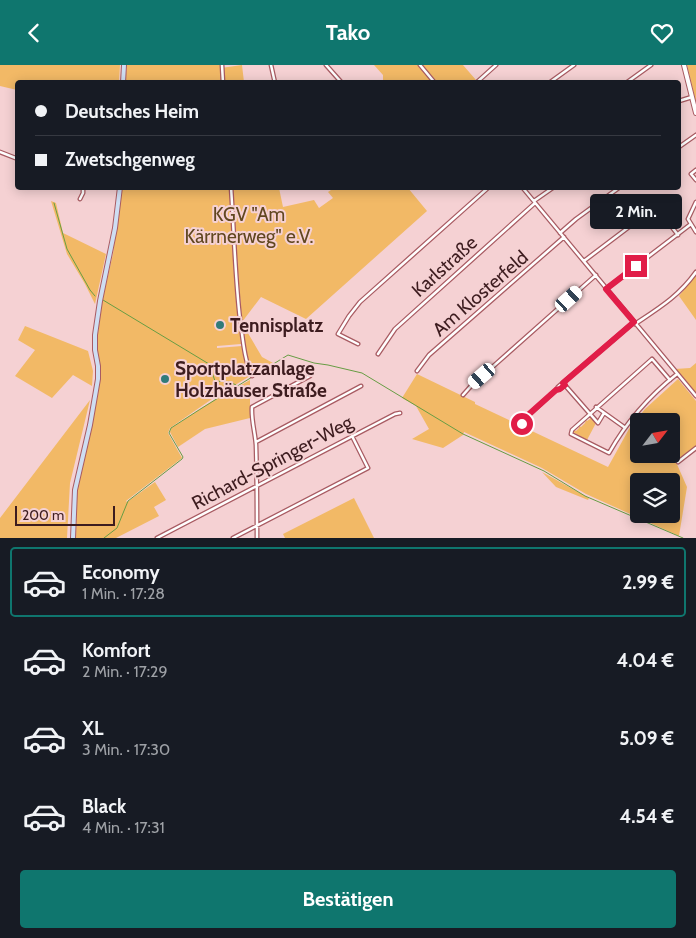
<!DOCTYPE html>
<html lang="de">
<head>
<meta charset="utf-8">
<style>
  body { margin:0; font-family:Cabin,sans-serif; background:#20242c; color:#f1f3f6; height:100vh; display:flex; flex-direction:column; font-size:19px; white-space:nowrap }
  * { box-sizing:border-box; margin:0 }
  p { font-size:16px; color:#9ea1a6 }
  .icon { flex:none; width:28px; height:28px; fill:none; stroke:currentColor; stroke-width:2; stroke-linecap:round; stroke-linejoin:round }
  .map { position:relative; height:473px; overflow:hidden }
  .details { display:flex; flex-direction:column; background:#171b24; flex:1 }
  .details>* { flex:none }
  .guide { position:absolute; left:15px; top:15px; width:666px; height:110px; border-radius:5px; box-shadow:0 2px 12px #0003; display:grid; align-content:center; height:110px; padding:0 20px; background:#171b24 }
  .needle { width:32px; rotate:59deg }
  .fabs { position:absolute; left:630px; top:348px; display:grid; gap:10px }
  .fabs a { display:grid; place-items:center; width:50px; height:50px; border-radius:5px; background:#171b24; box-shadow:0 2px 12px #0003; font-size:25px }
  .scale { position:absolute; left:15px; bottom:12px; width:100px; box-sizing:border-box; padding-left:5px; border:2px solid #3d1c1f; border-top:0; font-size:14px; line-height:18px; white-space:nowrap; color:#3d1c1f; -webkit-text-stroke:4px #f5d1d3; paint-order:stroke }
  .end { position:absolute; width:22px; height:22px; margin:-11px; border:6px solid #e11d48; background:#fff; box-shadow:0 0 0 2px #fff }
  .from { border-radius:50% }
  .bubble { position:absolute; height:35px; border-radius:5px; background:#171b24; box-shadow:0 2px 12px #0003; font-size:16px; font-weight:800; line-height:35px; text-align:center }
  .car { position:absolute; width:15px; height:30px; margin:-15px -8px; border-radius:6px; box-shadow:0 0 4px 1px #0007; background:linear-gradient(#fff 24%,#345 0 40%,#fff 0 76%,#345 0 86%,#fff 0) }
  .guide b { display:flex; align-items:center; gap:18px; height:48px; font-size:19px }
  .guide b+b { border-top:1px solid #363941 }
  .guide i { width:12px; height:12px; background:#f1f3f6 }
  ul { padding:9px 0 0; list-style:none }
  li { display:flex; align-items:center; gap:15px; height:70px; margin:0 10px 8px; padding:0 10px; border:2px solid transparent; border-radius:5px }
  li div { flex:1 }
  li b { display:block; font-size:19px }
  li em { font-style:normal; font-weight:800 }
  li.on { border-color:#0f766e }
  li>.icon { width:45px; height:45px; stroke-width:1.5 }
  .cta { display:flex; gap:10px; margin-top:auto; padding:10px 20px }
  .cta a { flex:1; height:58px; border-radius:5px; background:#0f766e; color:#fff; font-size:20px; font-weight:800; line-height:58px; text-align:center }
  header { display:flex; justify-content:space-between; align-items:center; height:65px; padding:0 20px; background:#0f766e; color:#fff; font-size:22px; font-weight:800 }
  .map>svg:first-child { display:block }
  .green { fill:#f2b966; fill-rule:evenodd }
  .lines { fill:none; stroke-linecap:round; stroke-linejoin:round }
  .stream { stroke:#679d44; stroke-width:1 }
  .minor-casing { stroke:#a85b62; stroke-width:5 }
  .tertiary-casing { stroke:#a85b62; stroke-width:6 }
  .secondary-casing { stroke:#a85b62; stroke-width:6 }
  .minor { stroke:#fff; stroke-width:2.5 }
  .tertiary { stroke:#fff; stroke-width:4 }
  .secondary { stroke:#cedef3; stroke-width:4 }
  .route { stroke:#e11d48; stroke-width:6 }
  .poi-dot { fill:#317b7a; stroke:#f5d1d3; stroke-width:2 }
  .labels { text-anchor:middle; stroke-width:4; stroke-linejoin:round; paint-order:stroke }
  .park-label { font-size:19px; fill:#614720; stroke:#f5d1d3 }
  .street-label { font-size:19px; fill:#3d1c1f; stroke:#f5d1d3 }
  .poi-label { font-size:19px; font-weight:bold; fill:#3d1c1f; stroke:#f5d1d3; text-anchor:start }
</style>
</head>
<body>
<header><svg class="icon" aria-label="back" viewBox="0 0 24 24"><path d="M15 5l-7 7 7 7"/></svg>Tako<svg class="icon" aria-label="heart" viewBox="0 0 24 24"><path d="M12 20l-8-8c-3-5 5-10 8-4 3-6 11-1 8 4z"/></svg></header>
<div class="map">
<svg width="696" height="473" viewBox="0 0 696 473">
  <rect width="100%" height="100%" fill="#f5d1d3"/>
  <path class="green" d="M0 0H120L119 17 18 18 17 25 0 21Z
    M127 0H220L221 3 242 0 244 17 125 18Z
    M374 0H418L433 17H383V10Z
    M422 0H463L476 15 473 17H437Z
    M687 0H696V38Z
    M121 123H279L283 142 314 135 319 143 333 133 328 127 334 123H408L427 146 306 254 261 232 242 257 237 195H234L241 279 217 281V283L242 281 247 306 250 311 212 334 170 363 168 368 182 393 126 436 127 437 155 417 166 435 154 442 159 451 116 473H76L77 425 98 330 100 305 97 284 98 268 102 237 113 189Z
    M51 136 56 138 63 168 106 189 95 239 85 219 67 189Z
    M696 209V255L679 231Z
    M242 258 262 292 273 298 252 311 247 291Z
    M25 261 88 286 93 306 92 321 73 310 52 333 15 311 35 285 18 275Z
    M696 298V329L675 304 690 303Z
    M417 309 475 337V339L608 402 629 364 645 344 678 314 696 336V381L676 397 687 422 679 471 586 429 542 403 464 367 463 370 443 383 412 374 429 364 416 341 402 333ZM639 356H671V389H639ZM639 416H671V449H639Z
    M250 315V353L205 364 178 382 170 367 171 363 214 335Z
    M90 335 70 418 67 473H0V453Z
    M590 351 596 358 587 375 573 367 574 365 576 366 579 363V361L581 362 585 358 586 355 587 356 590 354Z
    M542 407 589 433 588 435 556 422Z
    M354 433 374 473H285L283 469Z"/>
  <g class="lines">
    <path class="stream" d="M54 138 67 184 90 225 95 231
      M103 235 209 299 215 316 230 317 236 320
      M104 473 117 463 128 436 182 394 183 392 169 368 171 363C209 338 249 314 288 290L314 298 328 300 362 308 463 369 544 406 585 431 683 473"/>
    <defs>
      <path id="minor" d="M222 0 223 18
        M271 0 275 18
        M326 0 342 18
        M420 0 435 18
        M476 18 496 0
        M549 18 574 0
        M626 18 651 0
        M679 36 692 32
        M679 82 696 70
        M0 87 18 94
        M696 105 691 109 696 115
        M231 122C234 166 235 211 240 254 243 274 244 294 252 311
        M522 122 696 331
        M80 134 83 128V122
        M534 136 554 122
        M696 137 688 154 696 167
        M560 168 576 154 620 122
        M584 196 654 143 658 144 678 170
        M606 224 691 159
        M635 259C659 243 679 231 696 207
        M358 279 338 269 349 251 360 237 489 122
        M378 289 395 264 535 138
        M417 306 429 290 564 172
        M670 315 652 294 572 365 571 369 609 388C627 356 649 331 677 309
        M563 318 598 358 604 348
        M556 325 560 324 565 320
        M463 330 471 321 596 210
        M596 342 624 362
        M522 359 529 350 556 325 558 322 634 257
        M352 371 368 403
        M256 377 361 321
        M678 397 696 383
        M157 473 395 349 400 348
        M233 473 368 403
        M257 473C257 442 257 411 256 380 255 367 251 354 252 342L310 311"/>
      <path id="tertiary" d="M684 0 696 48"/>
      <path id="secondary" d="M123 18 124 0
        M73 473 75 425 90 360 98 314V301L95 285V270L100 236 115 163 120 122"/>
    </defs>
    <use href="#minor" class="minor-casing"/>
    <use href="#tertiary" class="tertiary-casing"/>
    <use href="#secondary" class="secondary-casing"/>
    <use href="#minor" class="minor"/>
    <use href="#tertiary" class="tertiary"/>
    <use href="#secondary" class="secondary"/>
  </g>
  <g class="lines">
    <path class="route" d="M522 359 528 350 556 325 560 324 565 320 563 318 634 257 606 224 636 201"/>
  </g>
  <g class="poi-dot">
    <circle cx="220" cy="260" r="5"/>
    <circle cx="165" cy="314" r="5"/>
  </g>
  <g class="labels">
    <g class="park-label">
      <text x="249" y="156">KGV "Am<tspan x="249" dy="22">Kärrnerweg" e.V.</tspan></text>
    </g>
    <g class="street-label">
      <text transform="translate(444 201) rotate(-42)" y="7">Karlstraße</text>
      <text transform="translate(480 228) rotate(-41)" y="7">Am Klosterfeld</text>
      <text transform="translate(272 397) rotate(-28)" y="7">Richard-Springer-Weg</text>
    </g>
    <g class="poi-label">
      <text x="230" y="267">Tennisplatz</text>
      <text x="175" y="310">Sportplatzanlage<tspan x="175" dy="22">Holzhäuser Straße</tspan></text>
    </g>
  </g>
</svg>
<div class="fabs">
<a><svg class="needle" viewBox="-14 -14 28 28"><path d="M0-13l5 13h-10z" fill="#e53935"/><path d="M0 13l5-13h-10z" fill="#9ea1a6"/></svg></a>
<a><svg class="icon" aria-label="layers" viewBox="0 0 24 24"><path d="M12 4l9 5-9 5-9-5zM3 14l9 5 9-5"/></svg></a>
</div>
<div class="scale">200 m</div>
<i class="end from" style="left:522px;top:359px"></i>
<i class="end" style="left:636px;top:201px"></i>
<div class="bubble" style="left:590px;top:129px;width:92px">2 Min.</div>
<i class="car" style="left:569px;top:234px;rotate:48deg"></i>
<i class="car" style="left:482px;top:311px;rotate:229deg"></i>
<div class="guide">
<b><i class="from"></i>Deutsches Heim</b>
<b><i></i>Zwetschgenweg</b>
</div>
</div>
<section class="details">
<ul>
<li class="on"><svg class="icon" aria-label="car" viewBox="0 0 24 24"><path d="M5 17H2v-5l4-1 3-4h7l3 4 3 1v5h-3M9 17h6M6 11h13"/><circle cx="7" cy="17" r="2"/><circle cx="17" cy="17" r="2"/></svg><div><b>Economy</b><p>1 Min. · 17:28</p></div><em>2.99 €</em></li>
<li><svg class="icon" aria-label="car" viewBox="0 0 24 24"><path d="M5 17H2v-5l4-1 3-4h7l3 4 3 1v5h-3M9 17h6M6 11h13"/><circle cx="7" cy="17" r="2"/><circle cx="17" cy="17" r="2"/></svg><div><b>Komfort</b><p>2 Min. · 17:29</p></div><em>4.04 €</em></li>
<li><svg class="icon" aria-label="car" viewBox="0 0 24 24"><path d="M5 17H2v-5l4-1 3-4h7l3 4 3 1v5h-3M9 17h6M6 11h13"/><circle cx="7" cy="17" r="2"/><circle cx="17" cy="17" r="2"/></svg><div><b>XL</b><p>3 Min. · 17:30</p></div><em>5.09 €</em></li>
<li><svg class="icon" aria-label="car" viewBox="0 0 24 24"><path d="M5 17H2v-5l4-1 3-4h7l3 4 3 1v5h-3M9 17h6M6 11h13"/><circle cx="7" cy="17" r="2"/><circle cx="17" cy="17" r="2"/></svg><div><b>Black</b><p>4 Min. · 17:31</p></div><em>4.54 €</em></li>
</ul>
<div class="cta"><a>Bestätigen</a></div>
</section>
</body>
</html>
